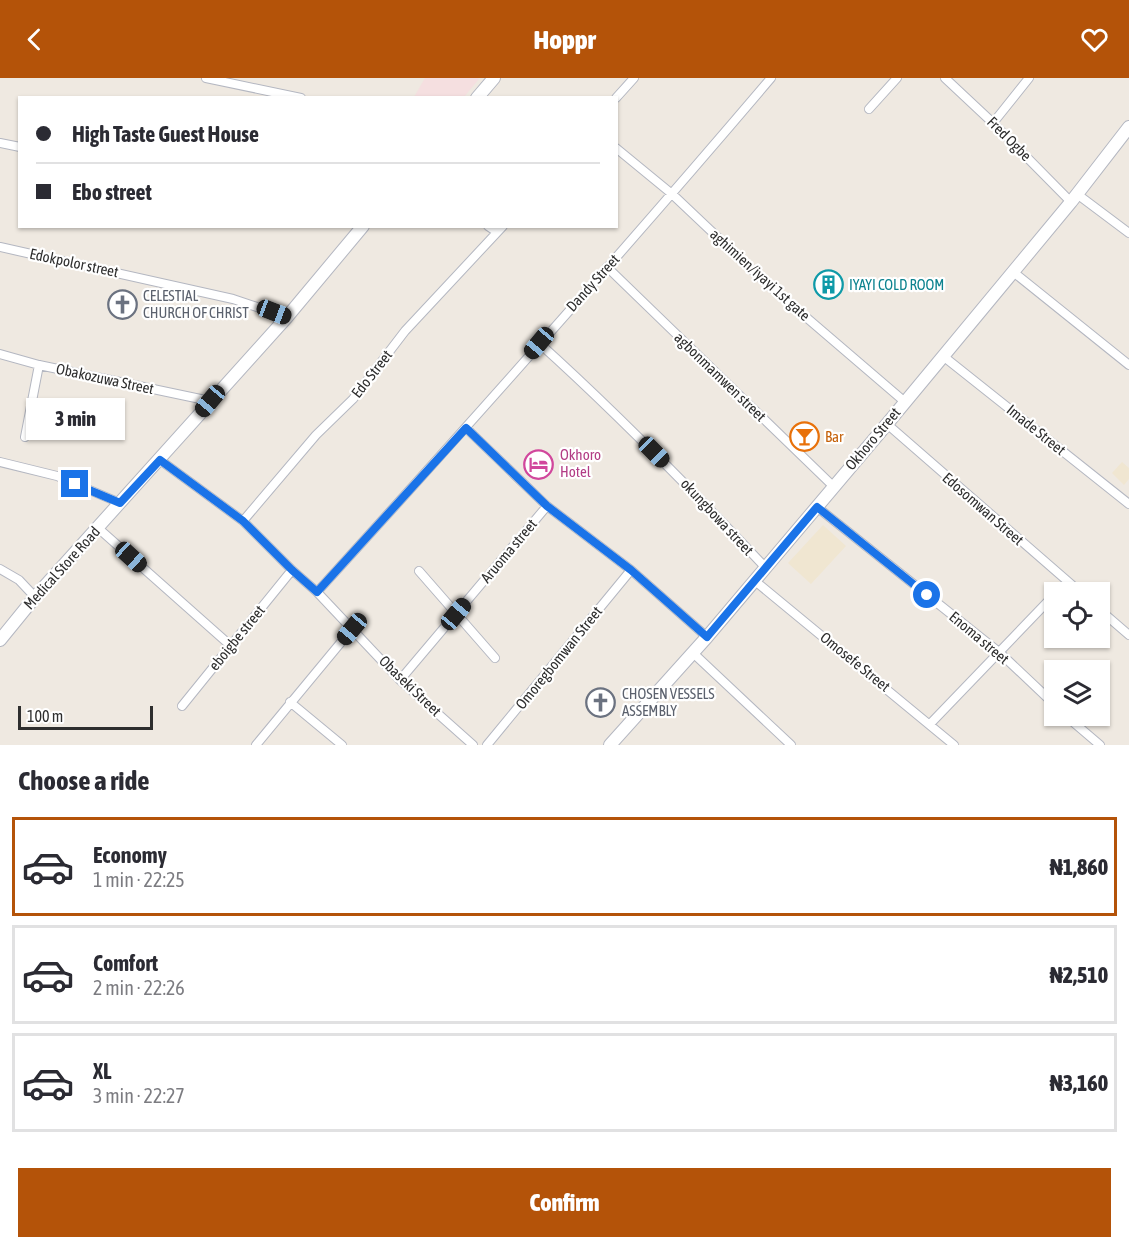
<!DOCTYPE html>
<html lang="en">
<head>
<meta charset="utf-8">
<style>
  body { margin:0; font-family:"Asap Condensed",sans-serif; background:#f7f7f7; color:#2b2b33; height:100vh; display:flex; flex-direction:column; font-size:22px; white-space:nowrap }
  * { box-sizing:border-box; margin:0 }
  p { font-size:20px; color:#7c7c81 }
  .icon { flex:none; width:33px; height:33px; fill:none; stroke:currentColor; stroke-width:2; stroke-linecap:round; stroke-linejoin:round }
  .map { position:relative; height:667px; overflow:hidden }
  .side { display:flex; flex-direction:column; background:#fff; flex:1 }
  .side>* { flex:none }
  .guide { position:absolute; left:18px; top:18px; width:600px; height:132px; border-radius:0px; box-shadow:0 2px 4px #0004; display:grid; align-content:center; height:132px; padding:0 18px; background:#fff }
  .fabs { position:absolute; left:1044px; top:504px; display:grid; gap:12px }
  .fabs a { display:grid; place-items:center; width:66px; height:66px; border-radius:0px; background:#fff; box-shadow:0 2px 4px #0004; font-size:30px }
  .scale { position:absolute; left:18px; bottom:15px; width:135px; box-sizing:border-box; padding-left:6px; border:3px solid #2e2e2e; border-top:0; font-size:16px; line-height:21px; white-space:nowrap; color:#2e2e2e; -webkit-text-stroke:4px #fff; paint-order:stroke }
  .end { position:absolute; width:27px; height:27px; margin:-14px; border:8px solid #1a73e8; background:#fff; box-shadow:0 0 0 3px #fff }
  .from { border-radius:50% }
  .bubble { position:absolute; height:42px; border-radius:0px; background:#fff; box-shadow:0 2px 4px #0004; font-size:20px; font-weight:800; line-height:42px; text-align:center }
  .car { position:absolute; width:18px; height:36px; margin:-18px -9px; border-radius:8px; box-shadow:0 0 4px 2px #0007; background:linear-gradient(#222 24%,#8ab4d8 0 40%,#222 0 76%,#8ab4d8 0 86%,#222 0) }
  .guide b { display:flex; align-items:center; gap:21px; height:57px; font-size:22px }
  .guide b+b { border-top:2px solid #e1e1e2 }
  .guide i { width:15px; height:15px; background:#2b2b33 }
  ul { padding:0; list-style:none }
  li { display:flex; align-items:center; gap:18px; height:99px; margin:0 12px 9px; padding:0 6px; border:3px solid #e1e1e2; border-radius:0px }
  li div { flex:1 }
  li b { display:block; font-size:22px }
  li em { font-style:normal; font-weight:800 }
  li.on { border-color:#b45309 }
  li>.icon { width:54px; height:54px; stroke-width:1.5 }
  h2 { padding:0 18px; font-size:27px; line-height:72px }
  .cta { display:flex; gap:12px; margin-top:auto; padding:12px 18px }
  .cta a { flex:1; height:69px; border-radius:0px; background:#b45309; color:#fff; font-size:24px; font-weight:800; line-height:69px; text-align:center }
  header { display:flex; justify-content:space-between; align-items:center; height:78px; padding:0 18px; background:#b45309; color:#fff; font-size:27px; font-weight:800 }
  .map>svg:first-child { display:block }
  .education { fill:#f0e6d1 }
  .medical { fill:#f5dfe0 }
  .lines { fill:none; stroke-linecap:round; stroke-linejoin:round }
  .street-casing { stroke:#b4b7c1; stroke-width:10 }
  .secondary-casing { stroke:#b4b7c1; stroke-width:14 }
  .street { stroke:#fff; stroke-width:8 }
  .secondary { stroke:#fff; stroke-width:12 }
  .route { stroke:#1a73e8; stroke-width:8 }
  .labels { text-anchor:middle; stroke-width:4.5; stroke-linejoin:round; paint-order:stroke }
  .street-label { font-size:15px; fill:#2e2e2e; stroke:#fff }
  .culture-label { font-size:15px; fill:#0d838f; stroke:#fff; text-anchor:start }
  .worship-label { font-size:15px; fill:#5b616d; stroke:#fff; text-anchor:start }
  .food-label { font-size:15px; fill:#c56008; stroke:#fff; text-anchor:start }
  .hotel-label { font-size:15px; fill:#b23c85; stroke:#fff; text-anchor:start }
</style>
</head>
<body>
<header><svg class="icon" aria-label="back" viewBox="0 0 24 24"><path d="M15 5l-7 7 7 7"/></svg>Hoppr<svg class="icon" aria-label="heart" viewBox="0 0 24 24"><path d="M12 20l-8-8c-3-5 5-10 8-4 3-6 11-1 8 4z"/></svg></header>
<div class="map">
<svg width="1129" height="667" viewBox="0 0 1129 667">
  <rect width="100%" height="100%" fill="#efe9e1"/>
  <path class="education" d="M1122 384 1129 390V401L1124 407 1112 395Z
    M823 447 846 468 811 506 788 485Z"/>
  <path class="medical" d="M425 0H478L479 1 464 19H414Z"/>
  <g class="lines">
    <defs>
      <path id="street" d="M206 0 301 20
        M945 0 993 45 1071 124
        M616 20 634 0
        M869 31 897 0
        M993 45 1029 0
        M0 65 20 69
        M616 70 672 116 765 204 905 324
        M1077 116 1129 155
        M488 148 497 154
        M0 169 233 221 287 239
        M607 189 833 408
        M1012 193 1129 287
        M539 265C618 336 692 412 765 489
        M0 276 39 287 210 323
        M943 278 1129 426
        M887 346 1080 514
        M466 350 547 428 631 492 707 559
        M25 359 39 287
        M160 382 243 443 292 492 317 514 400 602 473 667
        M0 384 57 398 120 425
        M817 429 1000 575 1054 626
        M243 443 316 357 353 321 405 253 503 148
        M98 450 231 568
        M0 491 19 502 35 519
        M419 493 495 580
        M755 503 954 667
        M317 514C471 345 623 174 771 0
        M1057 514 1067 504
        M1100 532 1129 557
        M692 574 791 667
        M400 602 547 428
        M290 624 342 667
        M182 628 292 492
        M1066 638 1100 667
        M930 646 1054 517
        M256 667 352 551
        M487 667 631 492"/>
      <path id="secondary" d="M477 20 494 0
        M0 562 35 519 287 239 363 148
        M610 667 707 559 887 346 1071 124 1129 49"/>
    </defs>
    <use href="#street" class="street-casing"/>
    <use href="#secondary" class="secondary-casing"/>
    <use href="#street" class="street"/>
    <use href="#secondary" class="secondary"/>
  </g>
  <g class="lines">
    <path class="route" d="M75 406 120 425 160 382 243 443 292 492 317 514 466 350 547 428 631 492 707 559 817 429 927 517"/>
  </g>
  <defs>
    <symbol id="building-ring" viewBox="-11 -11 22 22"><circle r="9.5" fill="#fff" stroke="#0f9aa8" stroke-width="1.5"/><path d="M-4-6H4V6H1V3H-1V6H-4ZM-2.5-4.3h1.7v1.8h-1.7ZM.8-4.3h1.7v1.8H.8ZM-2.5-1h1.7V.8h-1.7ZM.8-1h1.7V.8H.8Z" fill="#0f9aa8"/></symbol>
    <symbol id="church-ring" viewBox="-11 -11 22 22"><circle r="9.5" fill="#fff" stroke="#6b7280" stroke-width="1.5"/><path d="M-1.2-6h2.4v3.5h3.3v2.4h-3.3V6h-2.4V-.1h-3.3v-2.4h3.3Z" fill="#6b7280"/></symbol>
    <symbol id="bar-ring" viewBox="-11 -11 22 22"><circle r="9.5" fill="#fff" stroke="#e8710a" stroke-width="1.5"/><path d="M-6-5H6L.8 .8V4.5H3.5V6h-7V4.5H-.8V.8Z" fill="#e8710a"/></symbol>
    <symbol id="hotel-ring" viewBox="-11 -11 22 22"><circle r="9.5" fill="#fff" stroke="#d1479c" stroke-width="1.5"/><path d="M-6-4.5h1.5V1H6V5H4.5V3h-9V5H-6ZM-4 0a1.8 1.8 0 1 1 3.6 0ZM.5 0V-2.5h3Q6-2.5 6 0Z" fill="#d1479c"/></symbol>
  </defs>
  <g fill-rule="evenodd">
    <use href="#building-ring" x="812" y="190" width="33" height="33"/>
    <use href="#church-ring" x="106" y="210" width="33" height="33"/>
    <use href="#bar-ring" x="788" y="342" width="33" height="33"/>
    <use href="#hotel-ring" x="522" y="370" width="33" height="33"/>
    <use href="#church-ring" x="584" y="608" width="33" height="33"/>
  </g>
  <g class="labels">
    <g class="street-label">
      <text transform="translate(1009 61) rotate(45)" y="5">Fred Ogbe</text>
      <text transform="translate(74 185) rotate(12)" y="5">Edokpolor street</text>
      <text transform="translate(760 197) rotate(42)" y="5">aghimien/iyayi 1st gate</text>
      <text transform="translate(593 205) rotate(-48)" y="5">Dandy Street</text>
      <text transform="translate(372 296) rotate(-52)" y="5">Edo Street</text>
      <text transform="translate(720 299) rotate(44)" y="5">agbonmamwen street</text>
      <text transform="translate(105 301) rotate(12)" y="5">Obakozuwa Street</text>
      <text transform="translate(1036 352) rotate(39)" y="5">Imade Street</text>
      <text transform="translate(873 361) rotate(-50)" y="5">Okhoro Street</text>
      <text transform="translate(983 431) rotate(41)" y="5">Edosomwan Street</text>
      <text transform="translate(717 439) rotate(47)" y="5">okungbowa street</text>
      <text transform="translate(509 473) rotate(-50)" y="5">Aruoma street</text>
      <text transform="translate(62 490) rotate(-48)" y="5">Medical Store Road</text>
      <text transform="translate(237 560) rotate(-51)" y="5">eboigbe street</text>
      <text transform="translate(979 560) rotate(40)" y="5">Enoma street</text>
      <text transform="translate(559 580) rotate(-51)" y="5">Omoregbomwan Street</text>
      <text transform="translate(855 584) rotate(39)" y="5">Omosefe Street</text>
      <text transform="translate(410 608) rotate(44)" y="5">Obaseki Street</text>
    </g>
    <g class="culture-label">
      <text x="849" y="212">IYAYI COLD ROOM</text>
    </g>
    <g class="worship-label">
      <text x="143" y="223">CELESTIAL<tspan x="143" dy="17">CHURCH OF CHRIST</tspan></text>
      <text x="622" y="621">CHOSEN VESSELS<tspan x="622" dy="17">ASSEMBLY</tspan></text>
    </g>
    <g class="food-label">
      <text x="825" y="364">Bar</text>
    </g>
    <g class="hotel-label">
      <text x="560" y="382">Okhoro<tspan x="560" dy="17">Hotel</tspan></text>
    </g>
  </g>
</svg>
<div class="fabs">
<a><svg class="icon" aria-label="locate" viewBox="0 0 24 24"><circle cx="12" cy="12" r="6"/><path d="M12 2v4M12 18v4M2 12h4M18 12h4"/></svg></a>
<a><svg class="icon" aria-label="layers" viewBox="0 0 24 24"><path d="M12 4l9 5-9 5-9-5zM3 14l9 5 9-5"/></svg></a>
</div>
<div class="scale">100 m</div>
<i class="end from" style="left:927px;top:517px"></i>
<i class="end" style="left:75px;top:406px"></i>
<div class="bubble" style="left:26px;top:320px;width:99px">3 min</div>
<i class="car" style="left:274px;top:234px;rotate:111deg"></i>
<i class="car" style="left:539px;top:265px;rotate:220deg"></i>
<i class="car" style="left:210px;top:323px;rotate:220deg"></i>
<i class="car" style="left:654px;top:374px;rotate:135deg"></i>
<i class="car" style="left:131px;top:479px;rotate:132deg"></i>
<i class="car" style="left:456px;top:536px;rotate:40deg"></i>
<i class="car" style="left:352px;top:551px;rotate:220deg"></i>
<div class="guide">
<b><i class="from"></i>High Taste Guest House</b>
<b><i></i>Ebo street</b>
</div>
</div>
<section class="side">
<h2>Choose a ride</h2>
<ul>
<li class="on"><svg class="icon" aria-label="car" viewBox="0 0 24 24"><path d="M5 17H2v-5l4-1 3-4h7l3 4 3 1v5h-3M9 17h6M6 11h13"/><circle cx="7" cy="17" r="2"/><circle cx="17" cy="17" r="2"/></svg><div><b>Economy</b><p>1 min · 22:25</p></div><em>₦1,860</em></li>
<li><svg class="icon" aria-label="car" viewBox="0 0 24 24"><path d="M5 17H2v-5l4-1 3-4h7l3 4 3 1v5h-3M9 17h6M6 11h13"/><circle cx="7" cy="17" r="2"/><circle cx="17" cy="17" r="2"/></svg><div><b>Comfort</b><p>2 min · 22:26</p></div><em>₦2,510</em></li>
<li><svg class="icon" aria-label="car" viewBox="0 0 24 24"><path d="M5 17H2v-5l4-1 3-4h7l3 4 3 1v5h-3M9 17h6M6 11h13"/><circle cx="7" cy="17" r="2"/><circle cx="17" cy="17" r="2"/></svg><div><b>XL</b><p>3 min · 22:27</p></div><em>₦3,160</em></li>
</ul>
<div class="cta"><a>Confirm</a></div>
</section>
</body>
</html>
